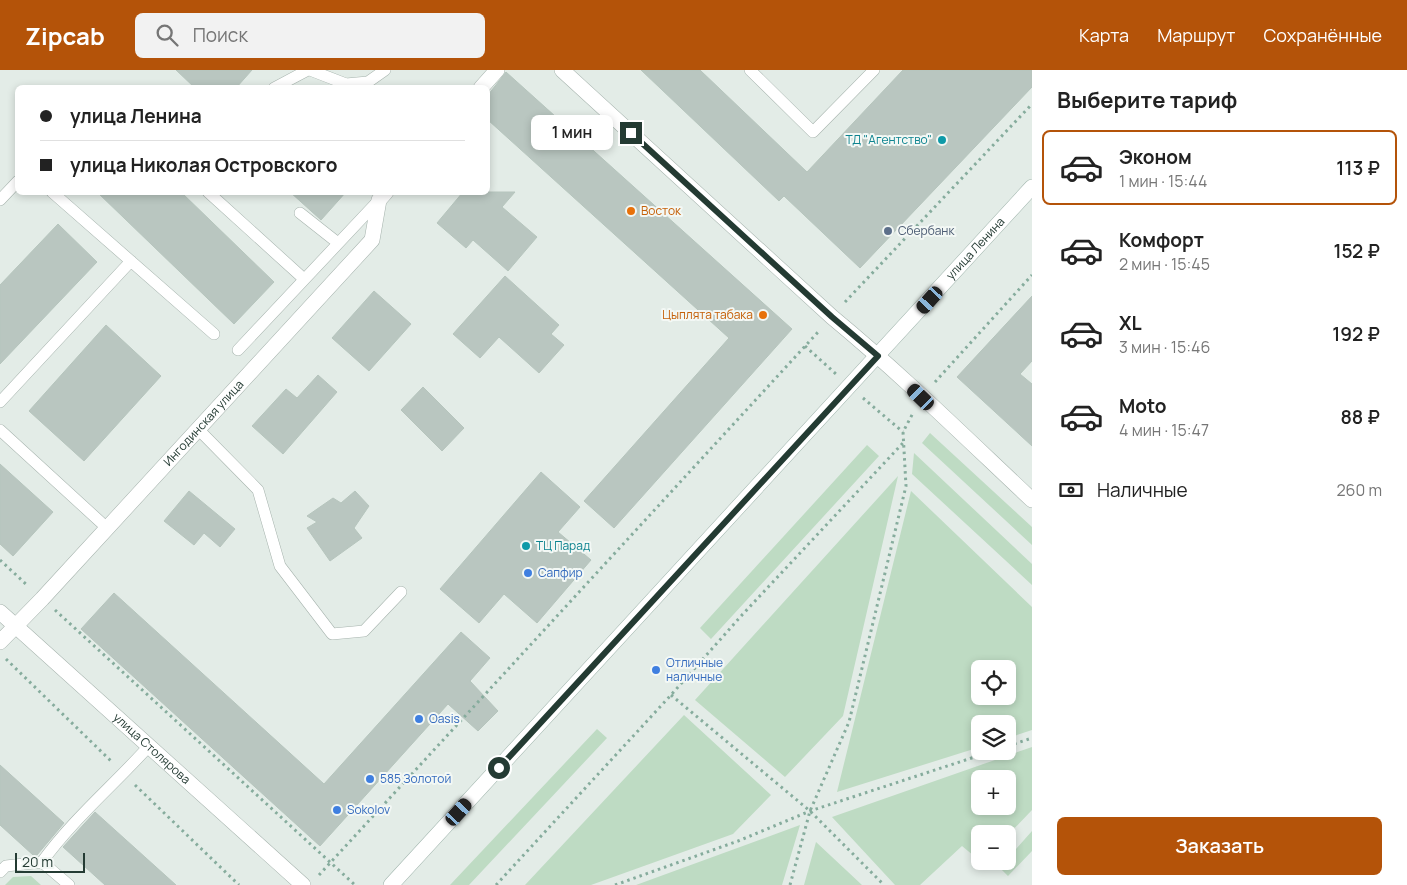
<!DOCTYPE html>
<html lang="ru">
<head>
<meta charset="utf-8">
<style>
  body { margin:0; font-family:Manrope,sans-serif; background:#f2f2f2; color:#222; height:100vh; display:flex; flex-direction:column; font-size:19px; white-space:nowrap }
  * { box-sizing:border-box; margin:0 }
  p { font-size:16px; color:#767676 }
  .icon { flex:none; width:28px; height:28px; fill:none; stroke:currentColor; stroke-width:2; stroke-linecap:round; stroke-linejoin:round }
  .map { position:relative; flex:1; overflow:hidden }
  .side { display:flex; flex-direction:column; background:#fff; width:375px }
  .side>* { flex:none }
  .banner { position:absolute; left:15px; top:15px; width:475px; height:110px; border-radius:8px; box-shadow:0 2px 8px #0003; display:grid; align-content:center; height:110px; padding:0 25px; background:#fff }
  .tools { position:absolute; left:971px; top:590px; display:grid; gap:10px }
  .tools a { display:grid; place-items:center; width:45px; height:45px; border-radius:8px; background:#fff; box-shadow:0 2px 8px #0003; font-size:25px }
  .scale { position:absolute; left:15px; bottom:12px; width:70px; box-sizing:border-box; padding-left:5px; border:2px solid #243b33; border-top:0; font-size:14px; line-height:18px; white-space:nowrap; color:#243b33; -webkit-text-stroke:4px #f3f8f5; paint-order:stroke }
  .end { position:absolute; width:22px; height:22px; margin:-11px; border:6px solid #243b33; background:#fff; box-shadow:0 0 0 2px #fff }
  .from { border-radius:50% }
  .bubble { position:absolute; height:35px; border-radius:8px; background:#fff; box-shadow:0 2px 8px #0003; font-size:16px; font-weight:600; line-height:35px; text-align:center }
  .car { position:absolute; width:15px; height:30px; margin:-15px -8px; border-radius:6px; box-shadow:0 0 4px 1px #0007; background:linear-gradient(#222 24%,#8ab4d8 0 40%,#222 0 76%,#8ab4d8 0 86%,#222 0) }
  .banner b { display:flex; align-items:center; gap:18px; height:48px; font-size:19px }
  .banner b+b { border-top:1px solid #e0e0e0 }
  .banner i { width:12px; height:12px; background:#222 }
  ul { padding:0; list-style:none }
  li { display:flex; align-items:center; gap:15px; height:75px; margin:0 10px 8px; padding:0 15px; border:2px solid transparent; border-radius:8px }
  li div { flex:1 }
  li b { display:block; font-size:19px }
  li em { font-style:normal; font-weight:600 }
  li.on { border-color:#b45309 }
  li>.icon { width:45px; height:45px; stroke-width:1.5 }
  h2 { padding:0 25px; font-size:22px; line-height:60px }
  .pay { display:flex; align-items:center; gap:12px; height:55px; padding:0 25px; font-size:19px }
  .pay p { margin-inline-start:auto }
  .cta { display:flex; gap:10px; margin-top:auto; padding:10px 25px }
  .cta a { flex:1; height:58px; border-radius:8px; background:#b45309; color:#fff; font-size:20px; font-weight:600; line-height:58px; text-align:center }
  header { display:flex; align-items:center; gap:30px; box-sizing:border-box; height:70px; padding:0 25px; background:#b45309; color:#fff }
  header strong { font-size:24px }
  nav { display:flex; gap:28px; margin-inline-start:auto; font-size:18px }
  .search { width:350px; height:45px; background:#f2f2f2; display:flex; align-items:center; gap:12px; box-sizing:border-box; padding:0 18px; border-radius:8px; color:#767676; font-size:19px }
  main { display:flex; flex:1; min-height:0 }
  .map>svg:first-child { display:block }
  .green { fill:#bedbc3; fill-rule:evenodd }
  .building { fill:#b9c6c0; stroke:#b6c5bd }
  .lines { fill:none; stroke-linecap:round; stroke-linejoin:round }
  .service-casing { stroke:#a6b3ad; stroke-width:12 }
  .minor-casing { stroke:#a6b3ad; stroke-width:16 }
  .secondary-casing { stroke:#a2b6ae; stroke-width:16 }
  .path { stroke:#86ac9d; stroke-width:3; stroke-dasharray:2.5 4; stroke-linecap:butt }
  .service { stroke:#fff; stroke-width:11 }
  .minor { stroke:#fff; stroke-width:15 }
  .secondary { stroke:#fff; stroke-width:15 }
  .route { stroke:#243b33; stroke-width:6 }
  .culture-dot { fill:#0f9aa8; stroke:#f3f8f5; stroke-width:2 }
  .food-dot { fill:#e8710a; stroke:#f3f8f5; stroke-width:2 }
  .service-dot { fill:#5c6f8a; stroke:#f3f8f5; stroke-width:2 }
  .shop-dot { fill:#3f7fe0; stroke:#f3f8f5; stroke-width:2 }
  .labels { text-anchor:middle; stroke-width:4; stroke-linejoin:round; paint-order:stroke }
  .culture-label { font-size:12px; fill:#0d838f; stroke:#f3f8f5; text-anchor:end }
  .food-label { font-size:12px; fill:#c56008; stroke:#f3f8f5; text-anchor:start }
  .service-label { font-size:12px; fill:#4e5e75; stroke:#f3f8f5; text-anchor:start }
  .street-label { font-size:12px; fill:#243b33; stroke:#f3f8f5 }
  .shop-label { font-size:12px; fill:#366cbe; stroke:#f3f8f5; text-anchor:start }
</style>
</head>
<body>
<header>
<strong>Zipcab</strong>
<div class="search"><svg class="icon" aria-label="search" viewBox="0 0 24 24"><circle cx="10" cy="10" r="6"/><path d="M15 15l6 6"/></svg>Поиск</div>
<nav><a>Карта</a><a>Маршрут</a><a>Сохранённые</a></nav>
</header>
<main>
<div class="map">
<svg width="1032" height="815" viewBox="0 0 1032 815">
  <rect width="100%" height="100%" fill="#e3ece7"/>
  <path class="green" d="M930 363 1032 457V475L922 373Z
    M867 375 879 386 711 569 700 558Z
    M914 383 1032 494V515L912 404Z
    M898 406 843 646 785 707 695 630Z
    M911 421 1032 537V660L1008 668V654H980V677L837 722ZM980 599H1008V626H980Z
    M684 645 771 725 733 764 591 815H525Z
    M597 659 607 668 469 815H450Z
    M1032 677V740L1008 765 980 764V791L962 776 920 815H895L832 747ZM980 709H1008V736H980Z
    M800 755 782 815H636Z
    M1032 761V781L1008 806 999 797 1004 791H1008V788Z
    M816 772 862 815H804Z
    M31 806 41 815H5L13 807Z"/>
  <path class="building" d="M176 0H252L236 18H195Z
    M641 0H700L807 102 903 0H1032V17L860 198 784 126 779 131Z
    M506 2 792 259 614 458 584 431 729 268 488 50V25Z
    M97 122H181L274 212 234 254Z
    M290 122H346L321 150Z
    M463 122H515L502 137 537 167 508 201 473 170 466 178 437 153Z
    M58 154 97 192 0 294V215Z
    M505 206 559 255 551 264 564 275 539 303 499 267 480 288 453 264Z
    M374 221 411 254 369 301 332 268Z
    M1032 226V291L1020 304 1032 314V376L957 307Z
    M106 255 161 306 84 391 29 341Z
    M318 305 337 322 283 384 252 356 286 319 297 328Z
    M423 317 464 358 442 381 401 340Z
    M0 394 53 442 13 486 0 474Z
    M541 402 580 437 558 462 591 490 537 553 504 524 479 553 440 519Z
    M189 421 235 459 220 477 204 463 194 475 164 451Z
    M355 421 369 436 354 458 362 468 330 491 307 458 317 452 307 446 333 428 341 433Z
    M114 523 324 714 461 562 490 588 470 611 498 641 478 661 448 634 320 776 81 559Z
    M0 695 64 753 37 785H33L0 755Z
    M95 742 176 815H105L63 777Z"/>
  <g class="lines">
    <defs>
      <path id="service" d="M310 0 346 14 368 12 385 0
        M750 0 813 62 874 0
        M274 18 308 0
        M52 122 214 264
        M208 122 304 209
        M0 130 18 111
        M300 143 338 173
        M238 280 379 130
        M0 332 131 191
        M198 359 258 420 280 496 332 564 364 561 401 522
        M0 360 107 458
        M42 792 69 815
        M0 802 6 796 42 792C73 749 114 715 149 676"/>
      <g id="minor">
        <path d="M562 0 832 247C901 304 966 368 1032 430"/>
        <path d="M481 18 497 0"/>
        <path id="s1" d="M0 542 303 815"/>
        <path id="s2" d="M0 572 42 529 372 170 379 130 386 122"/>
      </g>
      <g id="secondary">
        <path id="s3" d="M391 815 1032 117"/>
      </g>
    </defs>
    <use href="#service" class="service-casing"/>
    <use href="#minor" class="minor-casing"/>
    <use href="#secondary" class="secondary-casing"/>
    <path class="path" d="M845 232 1032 34
      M805 276 836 304
      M935 312 1032 205
      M863 328 903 362
      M0 490 28 516
      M55 540 355 815
      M6 589 111 691
      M671 625 810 741 884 815
      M1008 676 1032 668
      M135 715 239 815
      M319 805 819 261
      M496 815 671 625 742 545 903 373
      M615 815 738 771 810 741 993 681
      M790 815 810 741 849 652 906 416 903 362 913 343"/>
    <use href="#service" class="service"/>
    <use href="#minor" class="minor"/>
    <use href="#secondary" class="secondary"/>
  </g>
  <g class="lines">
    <path class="route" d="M499 698 878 286 832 247 631 63"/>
  </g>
  <g class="culture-dot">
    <circle cx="942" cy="70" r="5"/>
    <circle cx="526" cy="476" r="5"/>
  </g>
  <g class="food-dot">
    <circle cx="631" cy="141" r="5"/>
    <circle cx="763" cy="245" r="5"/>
  </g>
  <circle class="service-dot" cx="888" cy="161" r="5"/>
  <g class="shop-dot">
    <circle cx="528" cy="503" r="5"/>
    <circle cx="656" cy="600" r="5"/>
    <circle cx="419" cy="649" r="5"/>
    <circle cx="370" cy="709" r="5"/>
    <circle cx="337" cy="740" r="5"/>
  </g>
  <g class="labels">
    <g class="culture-label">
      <text x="932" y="74">ТД "Агентство"</text>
      <text x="536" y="480" text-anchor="start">ТЦ Парад</text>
    </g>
    <g class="food-label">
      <text x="641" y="145">Восток</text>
      <text x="753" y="249" text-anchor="end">Цыплята табака</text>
    </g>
    <g class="service-label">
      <text x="898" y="165">Сбербанк</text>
    </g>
    <g class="street-label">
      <text dy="4" stroke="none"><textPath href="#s3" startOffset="864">улица Ленина</textPath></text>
      <text dy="4" stroke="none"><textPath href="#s2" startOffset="299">Ингодинская улица</textPath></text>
      <text dy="4" stroke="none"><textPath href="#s1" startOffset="204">улица Столярова</textPath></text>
    </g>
    <g class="shop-label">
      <text x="538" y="507">Сапфир</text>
      <text x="666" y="597">Отличные<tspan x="666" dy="14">наличные</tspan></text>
      <text x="429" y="653">Oasis</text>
      <text x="380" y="713">585 Золотой</text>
      <text x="347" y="744">Sokolov</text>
    </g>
  </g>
</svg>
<div class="tools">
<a><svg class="icon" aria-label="locate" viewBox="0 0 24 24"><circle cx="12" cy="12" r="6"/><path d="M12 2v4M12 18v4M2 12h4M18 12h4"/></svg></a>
<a><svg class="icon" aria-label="layers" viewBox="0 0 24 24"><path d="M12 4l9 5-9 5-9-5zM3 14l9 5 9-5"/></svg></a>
<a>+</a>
<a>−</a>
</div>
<div class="scale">20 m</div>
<i class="end from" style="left:499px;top:698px"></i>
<i class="end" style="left:631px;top:63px"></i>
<div class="bubble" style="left:531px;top:45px;width:82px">1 мин</div>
<i class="car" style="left:930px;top:230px;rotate:222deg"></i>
<i class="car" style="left:921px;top:327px;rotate:314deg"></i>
<i class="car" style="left:459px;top:742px;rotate:42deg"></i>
<div class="banner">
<b><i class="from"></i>улица Ленина</b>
<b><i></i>улица Николая Островского</b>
</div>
</div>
<section class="side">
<h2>Выберите тариф</h2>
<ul>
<li class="on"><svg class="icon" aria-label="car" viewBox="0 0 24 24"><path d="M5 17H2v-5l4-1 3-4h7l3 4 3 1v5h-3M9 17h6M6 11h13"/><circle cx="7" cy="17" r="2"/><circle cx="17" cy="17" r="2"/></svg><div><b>Эконом</b><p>1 мин · 15:44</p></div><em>113 ₽</em></li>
<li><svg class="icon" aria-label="car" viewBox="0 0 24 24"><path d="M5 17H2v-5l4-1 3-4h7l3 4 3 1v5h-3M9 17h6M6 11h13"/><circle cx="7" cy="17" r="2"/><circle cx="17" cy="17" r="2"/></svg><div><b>Комфорт</b><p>2 мин · 15:45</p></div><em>152 ₽</em></li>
<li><svg class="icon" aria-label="car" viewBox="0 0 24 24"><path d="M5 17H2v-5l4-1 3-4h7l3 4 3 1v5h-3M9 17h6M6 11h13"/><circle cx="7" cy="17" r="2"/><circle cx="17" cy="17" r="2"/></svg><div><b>XL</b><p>3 мин · 15:46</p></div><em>192 ₽</em></li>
<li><svg class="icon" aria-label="car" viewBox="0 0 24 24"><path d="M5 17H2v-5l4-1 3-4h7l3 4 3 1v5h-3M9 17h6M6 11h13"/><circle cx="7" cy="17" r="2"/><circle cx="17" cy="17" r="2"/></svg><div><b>Moto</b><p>4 мин · 15:47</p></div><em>88 ₽</em></li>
</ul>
<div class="pay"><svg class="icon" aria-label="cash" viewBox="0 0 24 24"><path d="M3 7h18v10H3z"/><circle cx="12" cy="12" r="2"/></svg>Наличные<p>260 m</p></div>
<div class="cta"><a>Заказать</a></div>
</section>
</main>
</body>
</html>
